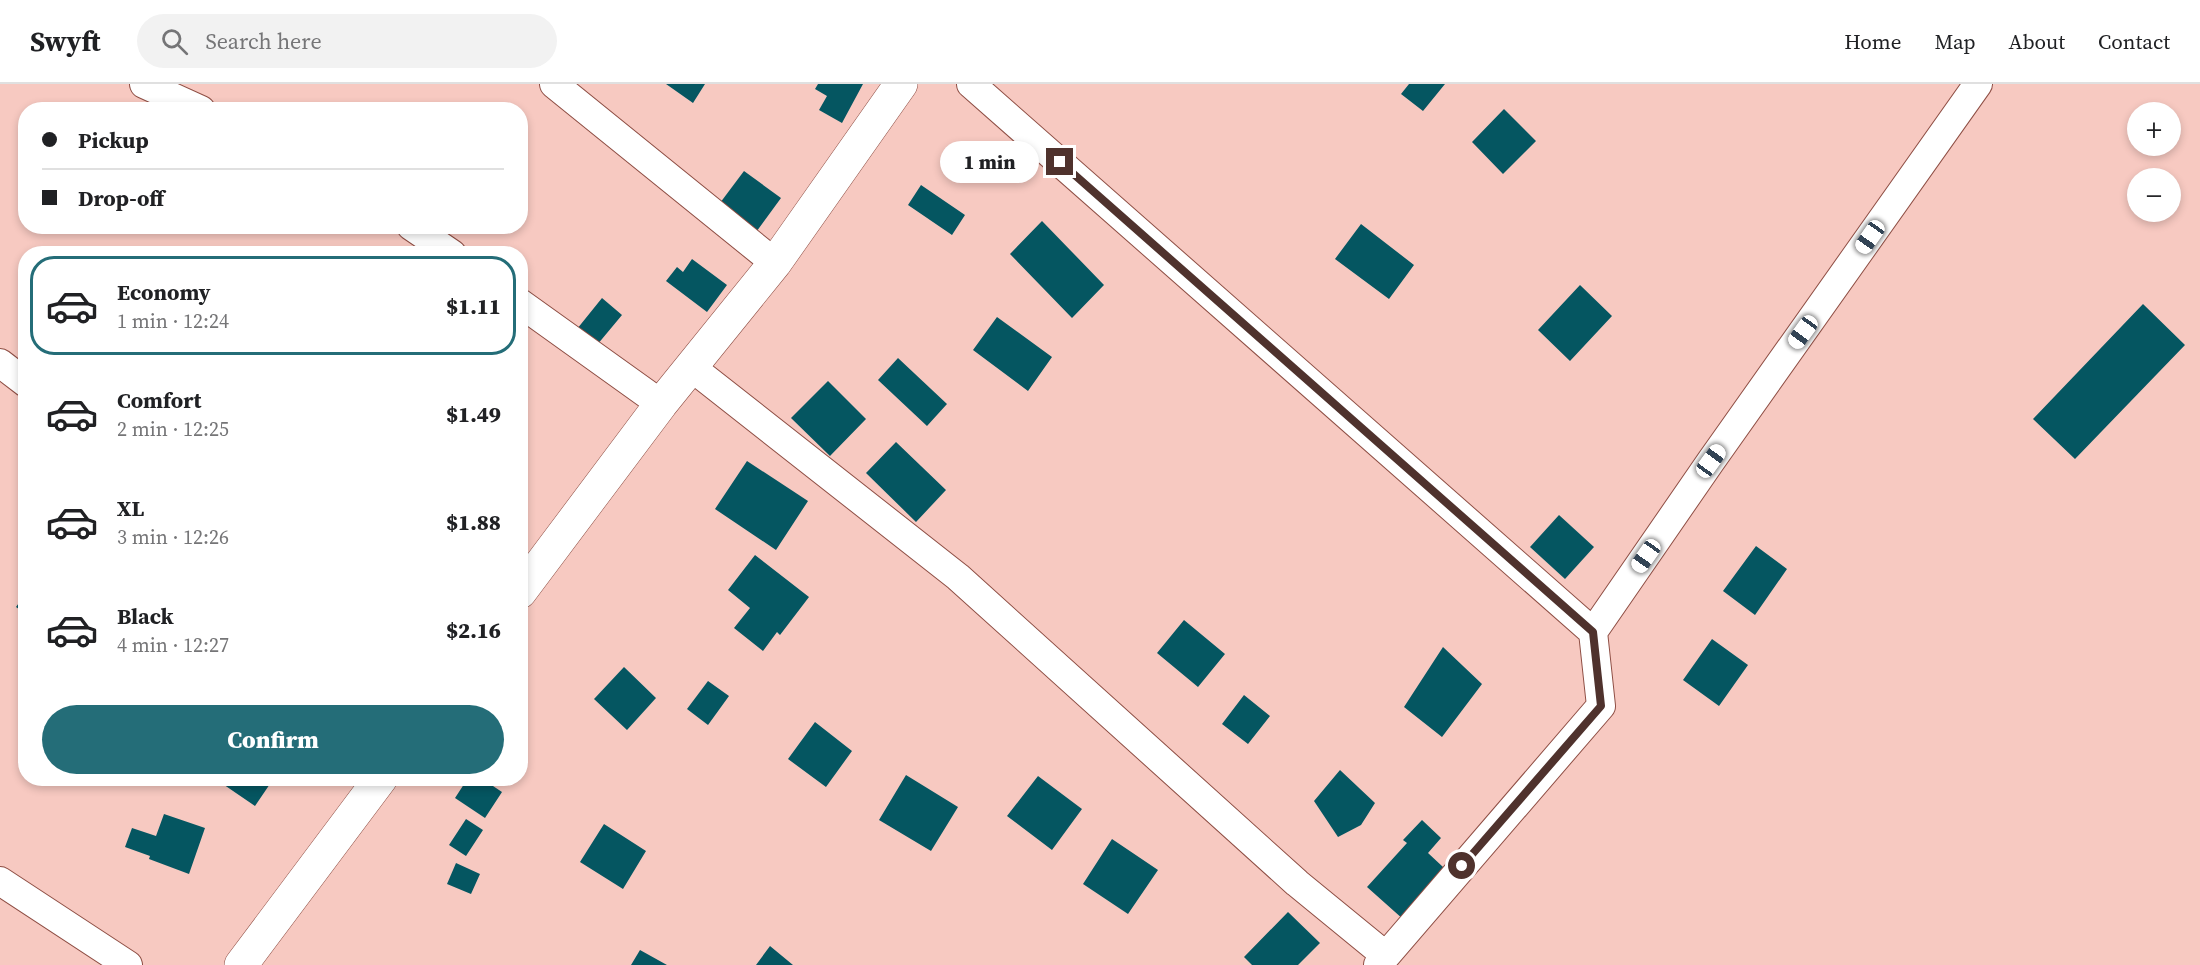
<!DOCTYPE html>
<html lang="en">
<head>
<meta charset="utf-8">
<style>
  body { margin:0; font-family:"Source Serif 4",serif; background:#f2f2f2; color:#202124; height:100vh; display:flex; flex-direction:column; font-size:22px; white-space:nowrap }
  * { box-sizing:border-box; margin:0 }
  p { font-size:20px; color:#757577 }
  .icon { flex:none; width:33px; height:33px; fill:none; stroke:currentColor; stroke-width:2; stroke-linecap:round; stroke-linejoin:round }
  .map { position:relative; flex:1; overflow:hidden }
  .panel { position:absolute; left:18px; top:162px; width:510px; height:540px; display:flex; flex-direction:column; background:#fff; border-radius:24px; box-shadow:0 3px 9px #0003 }
  .panel>* { flex:none }
  .banner { position:absolute; left:18px; top:18px; width:510px; height:132px; border-radius:24px; box-shadow:0 3px 9px #0003; display:grid; align-content:center; height:132px; padding:0 24px; background:#fff }
  .tools { position:absolute; left:2127px; top:18px; display:grid; gap:12px }
  .tools a { display:grid; place-items:center; width:54px; height:54px; border-radius:50%; background:#fff; box-shadow:0 3px 9px #0003; font-size:30px }
  .end { position:absolute; width:27px; height:27px; margin:-14px; border:8px solid #4f322d; background:#fff; box-shadow:0 0 0 3px #fff }
  .from { border-radius:50% }
  .bubble { position:absolute; height:42px; border-radius:21px; background:#fff; box-shadow:0 3px 9px #0003; font-size:20px; font-weight:800; line-height:42px; text-align:center }
  .car { position:absolute; width:18px; height:36px; margin:-18px -9px; border-radius:8px; box-shadow:0 0 4px 2px #0007; background:linear-gradient(#fff 24%,#345 0 40%,#fff 0 76%,#345 0 86%,#fff 0) }
  .banner b { display:flex; align-items:center; gap:21px; height:57px; font-size:22px }
  .banner b+b { border-top:2px solid #e0e0e0 }
  .banner i { width:15px; height:15px; background:#202124 }
  ul { padding:10px 0 0; list-style:none }
  li { display:flex; align-items:center; gap:18px; height:99px; margin:0 12px 9px; padding:0 12px; border:3px solid transparent; border-radius:24px }
  li div { flex:1 }
  li b { display:block; font-size:22px }
  li em { font-style:normal; font-weight:800 }
  li.active { border-color:#246d78 }
  li>.icon { width:54px; height:54px; stroke-width:1.5 }
  .action { display:flex; gap:12px; margin-top:auto; padding:12px 24px }
  .action a { flex:1; height:69px; border-radius:36px; background:#246d78; color:#fff; font-size:24px; font-weight:800; line-height:69px; text-align:center }
  header { display:flex; align-items:center; gap:36px; box-sizing:border-box; height:84px; padding:0 30px; background:#fff; border-bottom:2px solid #e0e0e0 }
  header strong { font-size:28px }
  nav { display:flex; gap:33px; margin-inline-start:auto; font-size:21px }
  .search { width:420px; height:54px; background:#f2f2f2; display:flex; align-items:center; gap:15px; box-sizing:border-box; padding:0 21px; border-radius:33px; color:#757577; font-size:22px }
  .map>svg:first-child { display:block }
  .building { fill:#055661 }
  .lines { fill:none; stroke-linecap:round; stroke-linejoin:round }
  .street-casing { stroke:#8e4e44; stroke-width:30 }
  .secondary-casing { stroke:#8e4e44; stroke-width:34 }
  .street { stroke:#fff; stroke-width:28 }
  .secondary { stroke:#fff; stroke-width:33 }
  .route { stroke:#4f322d; stroke-width:8 }
</style>
</head>
<body>
<header>
<strong>Swyft</strong>
<div class="search"><svg class="icon" aria-label="search" viewBox="0 0 24 24"><circle cx="10" cy="10" r="6"/><path d="M15 15l6 6"/></svg>Search here</div>
<nav><a>Home</a><a>Map</a><a>About</a><a>Contact</a></nav>
</header>
<div class="map">
<svg width="2200" height="881" viewBox="0 0 2200 881">
  <rect width="100%" height="100%" fill="#f7c9c1"/>
  <path class="building" d="M666 0H705L693 19Z
    M818 0H863L842 39 819 26 827 12 815 5Z
    M1409 0H1445L1423 27 1401 10Z
    M1504 25 1536 57 1503 90 1472 58Z
    M744 87 781 114 754 151 717 123Z
    M921 101 965 131 952 151 908 121Z
    M1042 137 1104 201 1072 234 1010 170Z
    M1361 140 1414 181 1389 215 1335 175Z
    M692 175 727 201 707 228 666 197 677 183 683 188Z
    M1580 201 1612 232 1570 277 1538 246Z
    M602 214 622 231 597 261 577 245Z
    M2143 220 2185 261 2075 375 2033 335Z
    M997 233 1052 273 1028 307 973 266Z
    M898 274 947 320 927 342 878 296Z
    M828 297 866 335 830 372 791 334Z
    M896 358 946 406 916 438 866 389Z
    M747 377 808 417 776 466 715 425Z
    M1559 431 1594 463 1565 495 1530 463Z
    M1756 462 1787 485 1755 531 1723 507Z
    M755 471 809 513 780 551 777 548 763 567 734 544 750 524 728 506Z
    M21 516 26 519V530L16 523Z
    M1184 536 1225 570 1198 603 1157 569Z
    M1712 555 1748 581 1719 622 1683 596Z
    M1443 563 1482 600 1442 653 1404 623Z
    M624 583 656 614 627 646 594 615Z
    M708 597 729 612 708 641 687 625Z
    M1244 611 1270 632 1248 660 1222 640Z
    M815 638 852 667 826 703 788 675Z
    M1340 686 1375 719 1361 741 1338 753 1314 717Z
    M906 691 958 723 931 767 879 736Z
    M1038 692 1082 725 1052 766 1007 732Z
    M214 694H274L255 722Z
    M468 694H481L502 708 485 734 455 714Z
    M164 730 205 744 189 790 149 775 150 772 125 763 132 744 156 752Z
    M466 735 483 746 466 772 449 761Z
    M1422 736 1441 754 1428 769 1457 796 1413 844 1367 803 1407 759 1403 756Z
    M604 740 646 767 623 805 580 778Z
    M1112 755 1158 786 1128 830 1083 800Z
    M456 779 480 790 471 810 447 800Z
    M1288 828 1320 859 1298 881H1252L1244 873Z
    M770 862 793 881H756Z
    M640 866 667 881H631Z"/>
  <g class="lines">
    <defs>
      <path id="street" d="M144 0 201 26
        M554 0 775 179
        M971 0 1593 548
        M411 142 452 170
        M520 219 661 320
        M0 279 26 299
        M691 283 958 493 1297 799 1385 871
        M0 797 128 881
        M1378 881 1601 622 1593 548 1711 377 1978 0"/>
      <path id="secondary" d="M520 508 661 320 775 179 901 0
        M241 881 381 694"/>
    </defs>
    <use href="#street" class="street-casing"/>
    <use href="#secondary" class="secondary-casing"/>
    <use href="#street" class="street"/>
    <use href="#secondary" class="secondary"/>
  </g>
  <g class="lines">
    <path class="route" d="M1060 78 1593 548 1601 622 1462 782"/>
  </g>
</svg>
<div class="tools">
<a>+</a>
<a>−</a>
</div>
<i class="end from" style="left:1462px;top:782px"></i>
<i class="end" style="left:1060px;top:78px"></i>
<div class="bubble" style="left:940px;top:57px;width:99px">1 min</div>
<i class="car" style="left:1870px;top:153px;rotate:215deg"></i>
<i class="car" style="left:1803px;top:248px;rotate:216deg"></i>
<i class="car" style="left:1711px;top:377px;rotate:36deg"></i>
<i class="car" style="left:1646px;top:472px;rotate:215deg"></i>
<div class="banner">
<b><i class="from"></i>Pickup</b>
<b><i></i>Drop-off</b>
</div>
<section class="panel">
<ul>
<li class="active"><svg class="icon" aria-label="car" viewBox="0 0 24 24"><path d="M5 17H2v-5l4-1 3-4h7l3 4 3 1v5h-3M9 17h6M6 11h13"/><circle cx="7" cy="17" r="2"/><circle cx="17" cy="17" r="2"/></svg><div><b>Economy</b><p>1 min · 12:24</p></div><em>$1.11</em></li>
<li><svg class="icon" aria-label="car" viewBox="0 0 24 24"><path d="M5 17H2v-5l4-1 3-4h7l3 4 3 1v5h-3M9 17h6M6 11h13"/><circle cx="7" cy="17" r="2"/><circle cx="17" cy="17" r="2"/></svg><div><b>Comfort</b><p>2 min · 12:25</p></div><em>$1.49</em></li>
<li><svg class="icon" aria-label="car" viewBox="0 0 24 24"><path d="M5 17H2v-5l4-1 3-4h7l3 4 3 1v5h-3M9 17h6M6 11h13"/><circle cx="7" cy="17" r="2"/><circle cx="17" cy="17" r="2"/></svg><div><b>XL</b><p>3 min · 12:26</p></div><em>$1.88</em></li>
<li><svg class="icon" aria-label="car" viewBox="0 0 24 24"><path d="M5 17H2v-5l4-1 3-4h7l3 4 3 1v5h-3M9 17h6M6 11h13"/><circle cx="7" cy="17" r="2"/><circle cx="17" cy="17" r="2"/></svg><div><b>Black</b><p>4 min · 12:27</p></div><em>$2.16</em></li>
</ul>
<div class="action"><a>Confirm</a></div>
</section>
</div>
</body>
</html>
